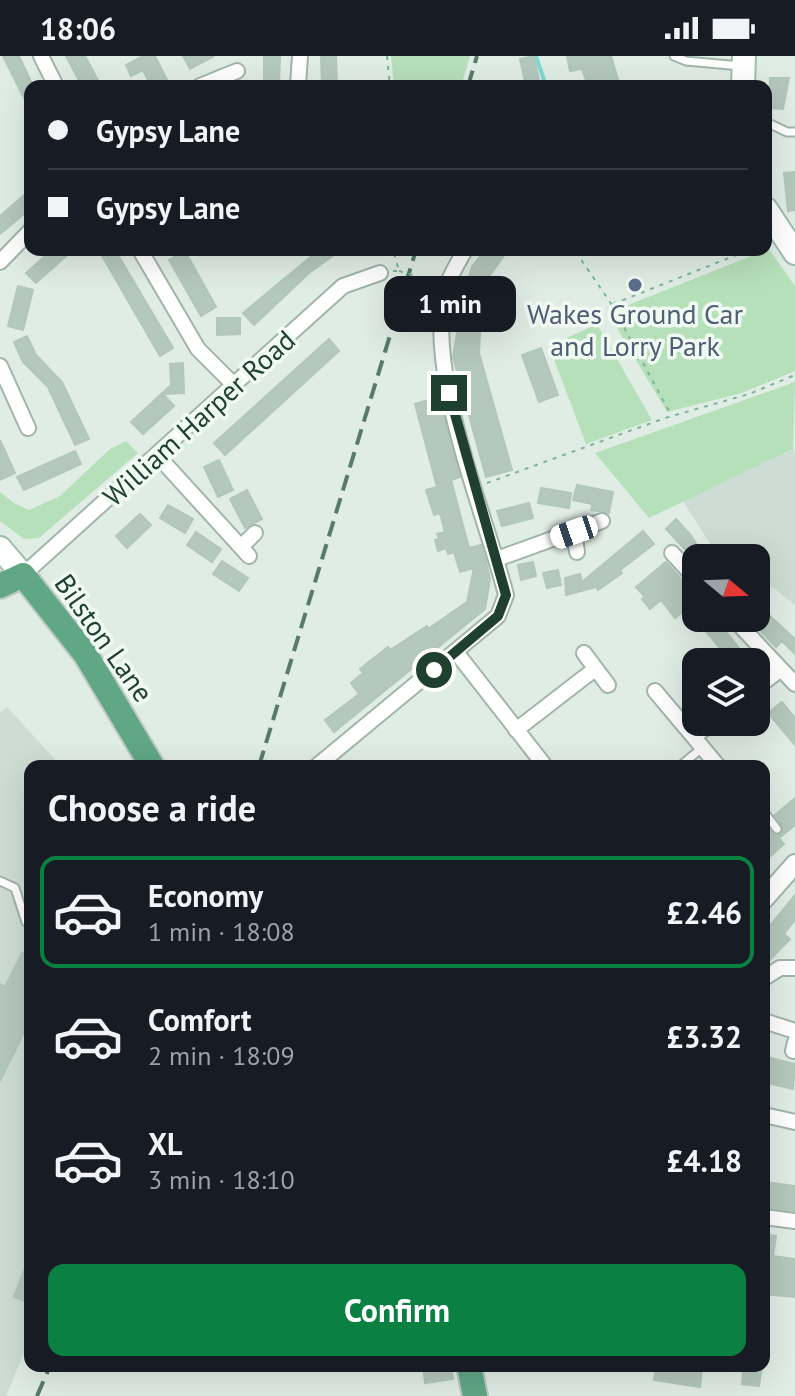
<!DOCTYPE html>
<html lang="en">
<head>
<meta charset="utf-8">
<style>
  body { margin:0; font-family:"PT Sans",sans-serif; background:#20242c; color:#f1f3f6; height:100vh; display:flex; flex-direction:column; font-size:30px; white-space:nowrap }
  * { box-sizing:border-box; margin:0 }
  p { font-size:26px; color:#9ea1a6 }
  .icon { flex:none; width:44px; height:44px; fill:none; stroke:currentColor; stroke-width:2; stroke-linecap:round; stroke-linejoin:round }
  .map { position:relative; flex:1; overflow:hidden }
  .panel { position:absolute; left:24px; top:704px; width:746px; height:612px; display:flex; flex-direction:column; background:#171b24; border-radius:16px; box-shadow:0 8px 32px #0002 }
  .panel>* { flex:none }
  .guide { position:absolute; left:24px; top:24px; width:748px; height:176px; border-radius:16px; box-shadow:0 8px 32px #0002; display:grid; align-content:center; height:176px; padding:0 24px; background:#171b24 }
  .needle { width:52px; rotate:109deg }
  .buttons { position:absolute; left:682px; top:488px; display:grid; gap:16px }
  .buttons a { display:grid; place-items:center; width:88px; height:88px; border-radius:16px; background:#171b24; box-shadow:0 8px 32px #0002; font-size:40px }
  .end { position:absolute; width:36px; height:36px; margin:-18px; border:10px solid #1f3f30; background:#fff; box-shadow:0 0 0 4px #fff }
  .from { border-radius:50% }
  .bubble { position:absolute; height:56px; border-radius:16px; background:#171b24; box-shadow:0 8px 32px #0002; font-size:26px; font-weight:700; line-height:56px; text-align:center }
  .car { position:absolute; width:24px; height:48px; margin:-24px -12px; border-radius:10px; box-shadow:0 0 6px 2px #0007; background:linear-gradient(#fff 24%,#345 0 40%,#fff 0 76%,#345 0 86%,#fff 0) }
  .guide b { display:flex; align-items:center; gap:28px; height:76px; font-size:30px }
  .guide b+b { border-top:2px solid #363941 }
  .guide i { width:20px; height:20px; background:#f1f3f6 }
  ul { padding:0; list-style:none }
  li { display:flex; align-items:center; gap:24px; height:112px; margin:0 16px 12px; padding:0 8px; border:4px solid transparent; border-radius:16px }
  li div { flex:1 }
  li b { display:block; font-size:30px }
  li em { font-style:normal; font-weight:700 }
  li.active { border-color:#0b8043 }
  li>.icon { width:72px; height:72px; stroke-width:1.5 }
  h2 { padding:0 24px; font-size:36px; line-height:96px }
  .button { display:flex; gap:16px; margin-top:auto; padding:16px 24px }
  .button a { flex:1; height:92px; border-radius:16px; background:#0b8043; color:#fff; font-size:32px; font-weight:700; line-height:92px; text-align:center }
  .status { display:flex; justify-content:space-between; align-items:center; height:56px; padding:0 40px; background:#171b24; direction:ltr }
  .status svg { height:22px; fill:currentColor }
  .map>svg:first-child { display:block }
  .built { fill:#ceddd3 }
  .green { fill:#b6e0b9 }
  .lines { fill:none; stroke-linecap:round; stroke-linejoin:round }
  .stream { stroke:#82d8d4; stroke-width:4 }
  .building { fill:#b5c8bd; stroke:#b2c7ba; stroke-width:2 }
  .service-casing { stroke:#a2b5ab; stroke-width:11 }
  .minor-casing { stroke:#a2b5ab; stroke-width:18 }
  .tertiary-casing { stroke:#a2b5ab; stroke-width:22 }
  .secondary-casing { stroke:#a0bdad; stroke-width:26 }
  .primary-casing { stroke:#c0c9c5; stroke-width:28 }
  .path { stroke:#7db497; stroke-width:2; stroke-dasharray:4 6; stroke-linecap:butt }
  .service { stroke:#fff; stroke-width:7 }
  .minor { stroke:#fff; stroke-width:14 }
  .tertiary { stroke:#fff; stroke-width:18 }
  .secondary { stroke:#fff; stroke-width:22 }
  .primary { stroke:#60a786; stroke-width:24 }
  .rail { stroke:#597b6b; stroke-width:4; stroke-dasharray:16 8; stroke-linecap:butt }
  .path-bridge { stroke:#7db497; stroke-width:2; stroke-dasharray:4 6; stroke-linecap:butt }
  .route { stroke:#1f3f30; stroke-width:10 }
  .service-dot { fill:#5c6f8a; stroke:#f1f9f3; stroke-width:3 }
  .labels { text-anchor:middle; stroke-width:7; stroke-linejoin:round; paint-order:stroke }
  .service-label { font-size:28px; fill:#4e5e75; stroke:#f1f9f3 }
  .street-label { font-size:28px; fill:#1f3f30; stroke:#f1f9f3 }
</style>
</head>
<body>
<div class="status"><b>18:06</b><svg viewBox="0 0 49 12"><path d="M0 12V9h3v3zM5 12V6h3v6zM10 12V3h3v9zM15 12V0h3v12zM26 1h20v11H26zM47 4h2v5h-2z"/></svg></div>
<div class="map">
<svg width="795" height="1340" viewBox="0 0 795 1340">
  <rect width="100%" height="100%" fill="#e0ede5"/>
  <path class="built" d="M793 393 795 400V549L775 533 756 525V502H719L683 445Z
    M7 651 61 710H30V1283L6 1340H0V656Z"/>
  <path class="green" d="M391 0H470L461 30H394Z
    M769 193 795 230V315L742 337 667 356 608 257Z
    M597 268 652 364 586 388 549 290Z
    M795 326 793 393 649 462 595 397Z
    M126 385 138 397 39 482 24 483 0 465V436L14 447 29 454 60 440 110 393Z"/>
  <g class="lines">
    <path class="stream" d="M536 0 546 30"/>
  </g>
  <path class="building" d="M3 0H19L33 30H30V54Z
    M66 0H85L101 30H82Z
    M143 0H155L170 30H151L143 14 131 20 126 9Z
    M183 0H214L190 13Z
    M264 0H280L279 30H264Z
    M321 0H336L337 30H322Z
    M534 0 540 30H526L520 3Z
    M567 0H611L620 30H588L582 13 570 15Z
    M770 22H789L783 53 769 52Z
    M795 116V154L788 155 784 117Z
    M30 134V153L0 178V160Z
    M52 194H73L36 227 26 217Z
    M109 194H115L173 292 160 300 101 198Z
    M319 194H341L309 217 254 269 243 257Z
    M485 194H500L505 198 486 225 493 227 480 277 479 297 512 414 486 421 453 301 464 236 472 211Z
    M185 195 216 251 201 260 169 204Z
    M18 230 33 234 23 274 8 270Z
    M217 262H240V278L217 279Z
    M27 280 36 299 62 326 89 383 75 389 48 331 23 306 14 286Z
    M329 283 339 295 225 399 214 387Z
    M541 292 558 339 539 346 522 299Z
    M183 307 184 337 163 338 174 350 143 378 131 366 171 329 170 308Z
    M439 341 460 421 451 424 469 492 481 489 486 506 490 523 485 553 334 676 325 664 359 638 351 627 363 617 360 613 388 591 390 594 427 570 428 573 467 546 474 512 460 516 454 496 448 498 446 492 438 495 435 484 439 483 437 478 445 476 440 457 434 459 426 434 437 431 415 348Z
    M0 384 15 417 0 424Z
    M75 395 81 408 24 434 17 421Z
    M219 404 233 434 218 441 204 411Z
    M577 429 613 436 609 457 591 454 592 448 573 444Z
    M541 432 571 437 569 452 538 447Z
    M247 434 262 463 245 472 230 443Z
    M529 447 533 462 502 470 497 455Z
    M168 449 193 463 185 477 160 462Z
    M140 458 151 469 127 492 116 480Z
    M676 463 689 477 706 502H693L666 473Z
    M643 475 654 488 620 514 622 517 598 534 596 531 566 539 565 522 580 518 582 526Z
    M196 476 221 493 212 506 187 489Z
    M222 505 248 522 239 535 213 518Z
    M533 506 536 520 521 524 518 509Z
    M666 506 696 540V562H715L743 597 732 606 687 553 675 562 661 544 650 553 642 543 645 541 636 531Z
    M558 514 561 529 547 532 543 517Z
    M756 547 795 583V598L782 585 776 591 748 562H756Z
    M782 646 795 662V689L768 657Z
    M795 742V769L779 782 784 788 764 806V781L771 775 775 779 782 778 783 771 775 759Z
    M795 839V864L784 878 790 883 764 910V877Z
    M22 897 30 901V964L0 1025V928L5 931Z
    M767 1001 795 1008 793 1033 764 1026Z
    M764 1126 795 1130V1155L764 1151Z
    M764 1178 776 1180 773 1200 795 1203V1241L764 1238Z
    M29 1201H30V1247L14 1241Z
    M423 1310H451L453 1323 425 1327Z
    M656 1310 702 1312 700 1331 654 1324Z
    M744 1310H762L759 1330 742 1328Z"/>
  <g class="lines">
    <defs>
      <path id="service" d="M674 0 686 5 741 10
        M766 66 787 76H795
        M680 710 702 692
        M764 756 777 773
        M0 825 15 832 26 866 30 868"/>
      <path id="minor" d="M41 0 56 30
        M200 30 237 15
        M298 30 300 0
        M140 194 198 293 234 329
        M0 206 30 175
        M0 310 28 372
        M157 399 249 500
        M574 476 577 496
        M241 491 255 477
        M672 497 696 523
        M497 503 602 465
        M23 519 343 230 380 217
        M733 562 795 628
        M456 596 545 710
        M584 597 608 629
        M756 632 781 613
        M655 635 718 710
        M516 674 595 613
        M696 679 713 666
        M317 710 498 560 506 539C486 459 420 304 448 227 452 216 459 205 465 194
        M764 922 780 912H795
        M764 965 795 975
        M793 995 795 986
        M764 1059 795 1066
        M764 1161 795 1165"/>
      <path id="tertiary" d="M764 843 795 808"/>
      <path id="secondary" d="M743 30 744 0
        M766 153 795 197
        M0 492 23 519"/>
      <path id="primary" d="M0 530 23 519 86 599 152 710
        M469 1310 475 1340"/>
    </defs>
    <use href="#service" class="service-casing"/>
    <use href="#minor" class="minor-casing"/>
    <use href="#tertiary" class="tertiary-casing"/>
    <use href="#secondary" class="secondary-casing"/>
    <use href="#primary" class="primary-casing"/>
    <path class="path" d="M387 0 390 30
      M581 194 582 205 612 249 671 359
      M393 215H399L393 194
      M613 248 749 194
      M487 427 665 362 749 338 795 319"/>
    <use href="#service" class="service"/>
    <use href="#minor" class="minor"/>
    <use href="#tertiary" class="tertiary"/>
    <use href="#secondary" class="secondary"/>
    <use href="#primary" class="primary"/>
    <path class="rail" d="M468 30 477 0
      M259 710 416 194
      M37 1340 50 1310"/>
    <path class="path-bridge" d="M399 215 433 225"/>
  </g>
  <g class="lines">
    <path class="route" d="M434 614 498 560 506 539 449 337"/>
  </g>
  <circle class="service-dot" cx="635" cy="229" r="8"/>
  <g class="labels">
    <g class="service-label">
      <text x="635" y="268">Wakes Ground Car<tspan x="635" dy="32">and Lorry Park</tspan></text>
    </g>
    <g class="street-label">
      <text transform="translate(199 362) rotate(-42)" y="10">William Harper Road</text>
      <text transform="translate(104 582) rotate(55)" y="10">Bilston Lane</text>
    </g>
  </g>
</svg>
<div class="buttons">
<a><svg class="needle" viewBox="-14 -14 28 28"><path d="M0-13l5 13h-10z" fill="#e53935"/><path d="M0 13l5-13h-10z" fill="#9ea1a6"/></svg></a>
<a><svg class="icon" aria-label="layers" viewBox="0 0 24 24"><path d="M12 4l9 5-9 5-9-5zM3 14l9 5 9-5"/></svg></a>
</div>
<i class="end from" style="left:434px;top:614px"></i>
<i class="end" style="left:449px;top:337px"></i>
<div class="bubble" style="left:384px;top:220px;width:132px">1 min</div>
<i class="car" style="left:574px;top:476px;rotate:251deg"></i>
<div class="guide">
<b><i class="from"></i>Gypsy Lane</b>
<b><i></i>Gypsy Lane</b>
</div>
<section class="panel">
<h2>Choose a ride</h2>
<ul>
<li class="active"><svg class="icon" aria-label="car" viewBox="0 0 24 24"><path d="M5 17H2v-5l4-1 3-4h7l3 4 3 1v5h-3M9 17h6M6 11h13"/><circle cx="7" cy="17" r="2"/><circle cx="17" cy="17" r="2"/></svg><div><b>Economy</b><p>1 min · 18:08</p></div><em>£2.46</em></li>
<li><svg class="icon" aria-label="car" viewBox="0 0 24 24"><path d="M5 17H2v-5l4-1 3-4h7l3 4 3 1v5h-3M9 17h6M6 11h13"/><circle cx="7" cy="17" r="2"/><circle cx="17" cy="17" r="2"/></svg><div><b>Comfort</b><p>2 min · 18:09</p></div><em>£3.32</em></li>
<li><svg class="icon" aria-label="car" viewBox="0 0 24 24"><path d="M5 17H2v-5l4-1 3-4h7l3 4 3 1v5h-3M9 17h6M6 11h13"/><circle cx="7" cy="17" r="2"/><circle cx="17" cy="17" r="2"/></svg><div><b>XL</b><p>3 min · 18:10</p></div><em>£4.18</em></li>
</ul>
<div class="button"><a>Confirm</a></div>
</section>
</div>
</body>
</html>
